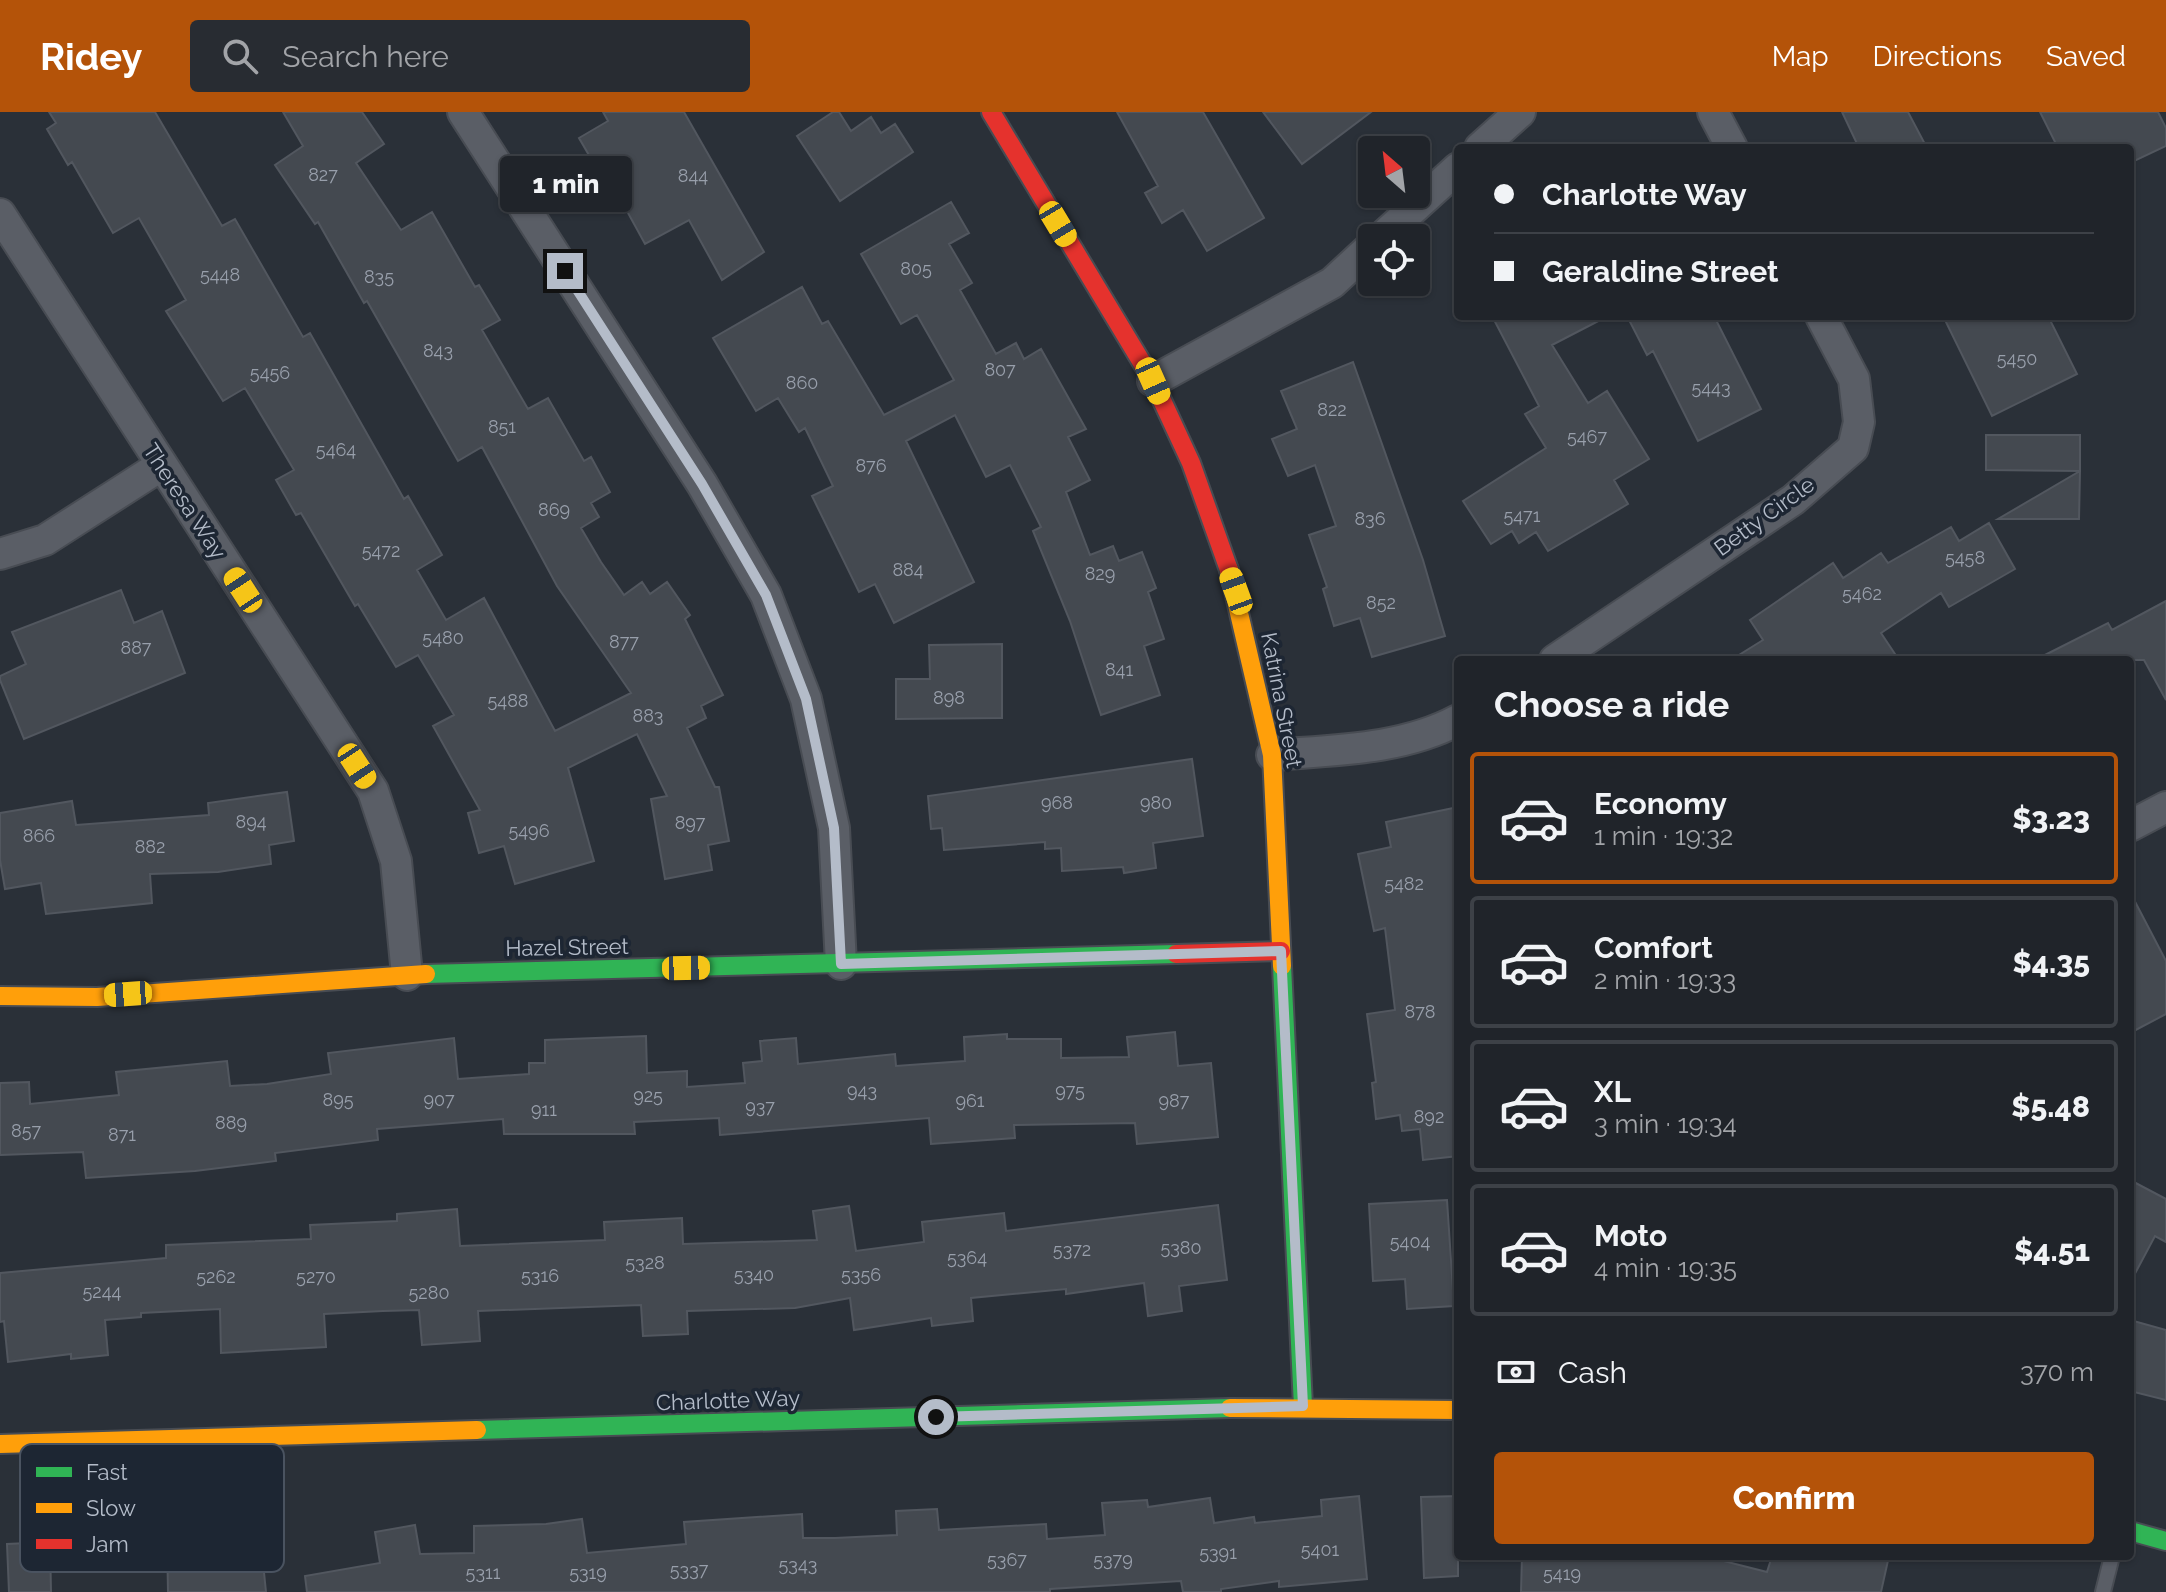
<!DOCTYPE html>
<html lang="en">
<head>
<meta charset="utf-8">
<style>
  body { margin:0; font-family:Raleway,sans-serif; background:#282c32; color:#f1f3f6; height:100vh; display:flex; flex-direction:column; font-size:30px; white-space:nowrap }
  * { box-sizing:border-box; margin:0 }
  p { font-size:26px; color:#a2a4a8 }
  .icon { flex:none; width:44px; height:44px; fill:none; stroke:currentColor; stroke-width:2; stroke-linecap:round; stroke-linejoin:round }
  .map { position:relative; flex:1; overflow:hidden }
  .panel { position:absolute; left:1454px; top:544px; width:680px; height:904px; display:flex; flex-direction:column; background:#20242a; border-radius:8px; box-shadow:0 2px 6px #0004,0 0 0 2px #3d4147 }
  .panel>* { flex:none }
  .banner { position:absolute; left:1454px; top:32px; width:680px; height:176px; border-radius:8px; box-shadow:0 2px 6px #0004,0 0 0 2px #3d4147; display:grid; align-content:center; height:176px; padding:0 40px; background:#20242a }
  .needle { width:52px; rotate:332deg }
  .buttons { position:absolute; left:1358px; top:24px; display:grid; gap:16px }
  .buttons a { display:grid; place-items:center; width:72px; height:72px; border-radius:8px; background:#20242a; box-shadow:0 2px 6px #0004,0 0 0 2px #3d4147; font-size:40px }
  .end { position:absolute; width:36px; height:36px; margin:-18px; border:10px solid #b4bcc9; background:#111; box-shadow:0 0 0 4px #111 }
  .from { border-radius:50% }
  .bubble { position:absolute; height:56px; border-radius:8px; background:#20242a; box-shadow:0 2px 6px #0004,0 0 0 2px #3d4147; font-size:26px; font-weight:800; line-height:56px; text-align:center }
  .car { position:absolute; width:24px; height:48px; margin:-24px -12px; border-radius:10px; box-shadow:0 0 6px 2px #0007; background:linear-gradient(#f5c518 24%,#345 0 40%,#f5c518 0 76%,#345 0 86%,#f5c518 0) }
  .banner b { display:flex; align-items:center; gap:28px; height:76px; font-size:30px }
  .banner b+b { border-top:2px solid #3d4147 }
  .banner i { width:20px; height:20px; background:#f1f3f6 }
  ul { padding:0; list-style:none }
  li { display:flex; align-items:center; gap:24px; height:132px; margin:0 16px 12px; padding:0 24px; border:4px solid #3d4147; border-radius:8px }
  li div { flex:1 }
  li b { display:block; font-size:30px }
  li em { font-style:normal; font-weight:800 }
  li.current { border-color:#b45309 }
  li>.icon { width:72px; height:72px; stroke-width:1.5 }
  h2 { padding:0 40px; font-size:36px; line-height:96px }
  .pay { display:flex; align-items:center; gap:20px; height:88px; padding:0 40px; font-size:30px }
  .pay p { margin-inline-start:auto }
  .action { display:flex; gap:16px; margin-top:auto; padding:16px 40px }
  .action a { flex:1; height:92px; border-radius:8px; background:#b45309; color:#fff; font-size:32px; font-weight:800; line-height:92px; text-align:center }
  header { display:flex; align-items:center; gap:48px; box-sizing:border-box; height:112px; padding:0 40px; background:#b45309; color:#fff }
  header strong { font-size:38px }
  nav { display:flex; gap:44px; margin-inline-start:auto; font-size:28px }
  .search { width:560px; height:72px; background:#282c32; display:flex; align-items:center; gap:20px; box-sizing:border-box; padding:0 28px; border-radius:8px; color:#a2a4a8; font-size:30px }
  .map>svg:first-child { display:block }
  .building { fill:#444950; stroke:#52575f; stroke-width:2 }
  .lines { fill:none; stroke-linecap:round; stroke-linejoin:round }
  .lane-casing { stroke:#484c53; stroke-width:18 }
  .street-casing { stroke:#484c53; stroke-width:34 }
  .fast-casing { stroke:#484c53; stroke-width:22 }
  .slow-casing { stroke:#484c53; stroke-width:22 }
  .jam-casing { stroke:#484c53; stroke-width:22 }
  .lane { stroke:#5a5e66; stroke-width:14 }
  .street { stroke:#5a5e66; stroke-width:30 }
  .fast { stroke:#30b455; stroke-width:18 }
  .slow { stroke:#ff9f0a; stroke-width:18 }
  .jam { stroke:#e5322d; stroke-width:18 }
  .route { stroke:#b4bcc9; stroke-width:10 }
  .labels { text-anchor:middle; stroke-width:7; stroke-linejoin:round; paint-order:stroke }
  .number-label { font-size:18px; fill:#989fab }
  .street-label { font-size:22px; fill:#b4bcc9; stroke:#1d2633 }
  .key { fill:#1d2633; stroke:#4a5360; stroke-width:2 }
  .key-label { font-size:22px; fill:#b4bcc9 }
</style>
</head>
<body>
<header>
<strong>Ridey</strong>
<div class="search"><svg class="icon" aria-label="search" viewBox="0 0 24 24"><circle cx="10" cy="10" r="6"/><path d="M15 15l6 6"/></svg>Search here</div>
<nav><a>Map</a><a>Directions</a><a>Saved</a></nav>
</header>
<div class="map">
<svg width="2166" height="1480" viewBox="0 0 2166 1480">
  <rect width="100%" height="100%" fill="#2a3038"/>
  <path class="building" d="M49 0H155L222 114 235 107 303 225 310 221 404 387 408 384 442 443 417 458 446 508 484 486 555 619 631 581 557 474 482 335 458 349 367 189 364 191 318 110 315 112 275 53 303 34 283 0H362L384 32 356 51 401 118 432 100 475 175 479 173 500 208 482 218 528 297 548 286 584 349 591 345 610 380 591 391 599 405 581 416 601 450 624 483 642 470 650 482 667 470 690 503 685 507 723 583 701 594 706 606 687 616 715 675H719L729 729 708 733 712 758 665 767 651 687 667 684 637 622 568 656 594 749 515 772 504 734 479 741 468 701 480 698 433 614 454 603 418 543 396 555 358 492 355 494 301 401 296 403 276 368 294 358 245 276 223 289 166 199 186 188 139 106 113 121 72 50 68 53 47 17 56 11Z
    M603 0H684L764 140 722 168 689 108 645 132 605 59 600 62 579 26 608 9Z
    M833 0H839L851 19 871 5 881 21 895 12 913 40 840 89 797 24Z
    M1117 0H1203L1264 106 1207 139 1183 98 1162 111 1145 81 1158 74Z
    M1263 0H1371L1302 52Z
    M1842 0H1908L1927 36H1859Z
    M2040 0H2158L2166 16V34L2130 51V36H2058Z
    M951 90 969 121 949 132 972 171 960 178 996 242 1016 231 1024 247 1041 237 1086 317 1068 325 1090 368 1066 380 1090 443 1113 434 1119 449 1142 440 1156 476 1148 480 1164 527 1144 534 1160 583 1101 603 1070 509 1033 419 1041 415 1010 353 986 365 955 303 906 329 974 470 894 511 875 472 859 480 812 384 833 374 805 316 799 320 778 286 756 299 713 226 802 175 822 212 828 209 884 303 954 268 917 203 901 212 861 142Z
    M1492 204H1608L1552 233 1588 291 1607 279 1649 347 1614 368 1628 392 1548 439 1536 420 1519 431 1512 419 1491 432 1463 389 1546 336 1525 302 1539 294Z
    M1627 204H1714L1761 297 1698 329 1653 239 1647 243Z
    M1943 204H2048L2077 262 1992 304Z
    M1353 250 1423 448 1445 524 1372 545 1360 506 1334 514 1323 477 1327 475 1309 423 1336 414 1315 353 1288 364 1272 327 1297 317 1281 279Z
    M1986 323H2080V359L1986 358Z
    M2080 359 2079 407H1998Z
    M1989 411 2015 457 1949 495 1941 481 1881 521 1899 548H1731L1763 528 1750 508 1833 451 1843 466 1881 441 1888 451 1951 415 1959 429Z
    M121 478 134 511 162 499 185 561 24 627 0 568V564L26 552 12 520Z
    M2166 489V588L2144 548H2035L2108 511 2112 518Z
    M1002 532V606L896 607V567H930L929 533Z
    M1192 647 1203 724 1153 731 1156 756 1124 761 1123 755 1062 759 1061 736 1045 737V730L944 738 942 716 931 717 928 684Z
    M287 680 294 729 269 733 271 752 218 760 150 762 152 791 46 802 41 771 5 777 0 748V701L72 689 76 713 209 703 208 691Z
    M1458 695V1044L1423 1048 1420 1017 1402 1019 1400 1003 1376 1007 1372 971 1376 970 1367 902 1395 898 1385 816 1374 819 1358 742 1391 735 1386 710Z
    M2130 780 2166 849V902L2130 921Z
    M1175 920 1178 954 1211 951 1218 1025 1137 1032 1135 1011 1014 1013 1015 1026 931 1032 929 1006 720 1023 719 1006 634 1010 635 1022H504L503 1007 377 1017 378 1028 275 1041 276 1049 195 1059 86 1066 83 1040 0 1043V971L29 970 30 992 119 983 116 960 227 949 230 974 267 972 331 962 328 941 454 926 458 967 529 962V951H545V928L646 924 647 961 687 959V975L745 971 743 951 762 949 760 929 796 926 798 952 895 942 896 954 965 949 964 925 1007 922V927H1061V946L1129 945 1127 925Z
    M2130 1068 2166 1087V1130L2155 1124 2130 1171Z
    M1447 1088 1454 1194 1407 1197 1405 1167 1373 1169 1369 1092Z
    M1218 1093 1227 1168 1179 1174 1182 1199 1148 1204 1144 1171 1066 1182V1177L971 1186 973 1209 932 1214 931 1206 854 1218 850 1186 795 1196 687 1199 688 1222 643 1224 641 1193 478 1199 480 1229 422 1233 419 1198 383 1199 324 1202 326 1235 221 1241 220 1197 141 1201V1205L105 1208 108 1243 71 1247V1242L8 1250 4 1209 0 1210V1161L166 1146V1133L311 1127 310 1113 397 1109V1102L457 1097 460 1134 605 1128 604 1110 682 1106 683 1132 817 1128 813 1099 849 1094 856 1139 924 1130 922 1110 1004 1101 1006 1119Z
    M2130 1208 2166 1218V1288L2130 1279Z
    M1359 1384 1367 1467 1279 1475V1469L1221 1477V1480H1183L1181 1469 1050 1477V1480H307L305 1464 380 1451 375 1420 415 1413 420 1442 474 1441V1414L546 1412 582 1407 587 1441 686 1432 684 1410 802 1402 803 1426H835L897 1423 896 1399 937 1397 939 1418 1046 1412 1047 1427 1105 1423 1102 1391 1147 1388 1148 1395 1210 1386 1214 1411 1254 1405 1255 1411 1322 1404 1321 1388Z
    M1458 1384V1464L1424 1466 1421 1385Z
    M260 1421 266 1480H168L167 1426Z
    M50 1430 51 1480H9L7 1432Z
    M1522 1444H1689L1690 1447 1712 1446 1767 1460 1772 1444H1889L1881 1480H1521Z"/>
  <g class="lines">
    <defs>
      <path id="lane" d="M2103 1480 2112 1444"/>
      <path id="street" d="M463 0 702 372 766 483 806 587 834 716 841 852
        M1713 0 1732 36
        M1480 36 1520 0
        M0 102 373 679 396 749 407 863
        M1381 126 1458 56
        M1153 269 1332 171 1372 134
        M0 442 45 428 162 353
        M1555 548 1793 388 1853 336 1859 310 1854 267 1821 204
        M1272 643C1334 638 1402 638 1458 608
        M2130 714 2166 695"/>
      <path id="fast" d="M1282 854 1303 1294
        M426 862 1176 842
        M477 1318 1230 1296
        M2130 1419 2166 1429"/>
      <path id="slow" d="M1229 458 1272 643 1282 854
        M0 884 97 885 426 862
        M1230 1296 1458 1298
        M0 1332 477 1318"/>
      <path id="jam" d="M991 0 1153 269 1191 351 1229 458
        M1176 842 1281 839"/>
    </defs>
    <use href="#lane" class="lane-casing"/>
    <use href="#street" class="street-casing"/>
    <use href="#fast" class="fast-casing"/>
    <use href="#slow" class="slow-casing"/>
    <use href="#jam" class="jam-casing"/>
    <use href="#lane" class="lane"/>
    <use href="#street" class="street"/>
    <use href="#fast" class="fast"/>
    <use href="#slow" class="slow"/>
    <use href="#jam" class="jam"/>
  </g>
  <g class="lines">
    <path class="route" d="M565 159 702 372 766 483 806 587 834 716 841 852 1281 839 1303 1294 936 1305"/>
  </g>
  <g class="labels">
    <g class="number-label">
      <text x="323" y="69">827</text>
      <text x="693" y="70">844</text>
      <text x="916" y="163">805</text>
      <text x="220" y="169">5448</text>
      <text x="379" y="171">835</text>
      <text x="438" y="245">843</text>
      <text x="2017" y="253">5450</text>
      <text x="1000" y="264">807</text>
      <text x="270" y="267">5456</text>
      <text x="802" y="277">860</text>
      <text x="1711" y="282">5443</text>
      <text x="1332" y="304">822</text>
      <text x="502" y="321">851</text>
      <text x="1587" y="331">5467</text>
      <text x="336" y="344">5464</text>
      <text x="871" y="360">876</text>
      <text x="554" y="404">869</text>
      <text x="1522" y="410">5471</text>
      <text x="1370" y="413">836</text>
      <text x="381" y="445">5472</text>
      <text x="1965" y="452">5458</text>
      <text x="908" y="464">884</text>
      <text x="1100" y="468">829</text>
      <text x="1862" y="488">5462</text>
      <text x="1381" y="497">852</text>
      <text x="443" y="532">5480</text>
      <text x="624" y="536">877</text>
      <text x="136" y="542">887</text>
      <text x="1119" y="564">841</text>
      <text x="949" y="592">898</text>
      <text x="508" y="595">5488</text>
      <text x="648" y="610">883</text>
      <text x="1057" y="697">968</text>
      <text x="1156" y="697">980</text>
      <text x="251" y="716">894</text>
      <text x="690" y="717">897</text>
      <text x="529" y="725">5496</text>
      <text x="39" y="730">866</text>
      <text x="150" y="741">882</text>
      <text x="1404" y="778">5482</text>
      <text x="1420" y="906">878</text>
      <text x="862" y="985">943</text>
      <text x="1070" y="985">975</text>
      <text x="648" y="990">925</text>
      <text x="338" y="994">895</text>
      <text x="439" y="994">907</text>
      <text x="970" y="995">961</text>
      <text x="1174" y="995">987</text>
      <text x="760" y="1001">937</text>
      <text x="544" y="1004">911</text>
      <text x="1429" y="1011">892</text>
      <text x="231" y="1017">889</text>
      <text x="26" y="1025">857</text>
      <text x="122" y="1029">871</text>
      <text x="1410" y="1136">5404</text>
      <text x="1181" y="1142">5380</text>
      <text x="1072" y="1144">5372</text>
      <text x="967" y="1152">5364</text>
      <text x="645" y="1157">5328</text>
      <text x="754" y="1169">5340</text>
      <text x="861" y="1169">5356</text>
      <text x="540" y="1170">5316</text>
      <text x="216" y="1171">5262</text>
      <text x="316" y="1171">5270</text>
      <text x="102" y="1186">5244</text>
      <text x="429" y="1187">5280</text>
      <text x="1320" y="1444">5401</text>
      <text x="1218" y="1447">5391</text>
      <text x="1007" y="1454">5367</text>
      <text x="1113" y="1454">5379</text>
      <text x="798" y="1459">5343</text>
      <text x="689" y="1464">5337</text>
      <text x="483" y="1467">5311</text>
      <text x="588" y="1467">5319</text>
      <text x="1562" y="1468">5419</text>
    </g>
    <g class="street-label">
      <text transform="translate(185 389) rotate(57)" y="8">Theresa Way</text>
      <text transform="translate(1764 404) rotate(-36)" y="8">Betty Circle</text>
      <text transform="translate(1282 588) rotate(79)" y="8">Katrina Street</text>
      <text transform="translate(567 835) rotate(-1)" y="8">Hazel Street</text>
      <text transform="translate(728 1288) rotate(-2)" y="8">Charlotte Way</text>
    </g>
  </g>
  <rect x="20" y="1332" width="264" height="128" rx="12" class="key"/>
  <rect x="36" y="1355" width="36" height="10" fill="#30b455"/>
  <rect x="36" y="1391" width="36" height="10" fill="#ff9f0a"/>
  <rect x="36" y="1427" width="36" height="10" fill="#e5322d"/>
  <g class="key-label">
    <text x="86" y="1368">Fast</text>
    <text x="86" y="1404">Slow</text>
    <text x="86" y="1440">Jam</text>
  </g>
</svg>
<div class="buttons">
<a><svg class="needle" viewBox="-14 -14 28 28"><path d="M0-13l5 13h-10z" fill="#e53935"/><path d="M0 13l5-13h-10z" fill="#a2a4a8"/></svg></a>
<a><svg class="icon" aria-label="locate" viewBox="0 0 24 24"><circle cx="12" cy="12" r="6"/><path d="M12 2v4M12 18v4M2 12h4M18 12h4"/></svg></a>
</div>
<i class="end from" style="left:936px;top:1305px"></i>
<i class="end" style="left:565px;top:159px"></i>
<div class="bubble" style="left:500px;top:44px;width:132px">1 min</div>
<i class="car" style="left:1058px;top:112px;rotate:149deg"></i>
<i class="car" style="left:1153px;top:269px;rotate:156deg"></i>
<i class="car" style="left:243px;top:478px;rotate:327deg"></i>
<i class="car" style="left:1236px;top:479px;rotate:340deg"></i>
<i class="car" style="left:357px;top:654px;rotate:147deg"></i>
<i class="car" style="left:686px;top:856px;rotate:89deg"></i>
<i class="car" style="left:128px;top:882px;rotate:266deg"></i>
<div class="banner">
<b><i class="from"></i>Charlotte Way</b>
<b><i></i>Geraldine Street</b>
</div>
<section class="panel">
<h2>Choose a ride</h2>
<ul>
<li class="current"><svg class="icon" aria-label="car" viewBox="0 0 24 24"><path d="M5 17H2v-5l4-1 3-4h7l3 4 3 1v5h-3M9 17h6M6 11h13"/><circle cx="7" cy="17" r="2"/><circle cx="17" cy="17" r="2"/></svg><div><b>Economy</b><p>1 min · 19:32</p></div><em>$3.23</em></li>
<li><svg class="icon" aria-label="car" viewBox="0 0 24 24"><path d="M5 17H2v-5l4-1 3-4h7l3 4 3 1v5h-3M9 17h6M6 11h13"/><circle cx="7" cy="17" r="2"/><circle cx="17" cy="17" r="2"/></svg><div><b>Comfort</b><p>2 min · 19:33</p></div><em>$4.35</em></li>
<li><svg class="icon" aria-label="car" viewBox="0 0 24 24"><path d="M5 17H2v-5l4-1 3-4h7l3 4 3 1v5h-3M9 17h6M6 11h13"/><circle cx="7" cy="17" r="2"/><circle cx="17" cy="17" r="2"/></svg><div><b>XL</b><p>3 min · 19:34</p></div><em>$5.48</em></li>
<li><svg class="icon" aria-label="car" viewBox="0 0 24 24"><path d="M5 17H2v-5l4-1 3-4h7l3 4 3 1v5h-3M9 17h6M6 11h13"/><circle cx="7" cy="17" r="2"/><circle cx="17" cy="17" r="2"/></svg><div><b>Moto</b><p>4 min · 19:35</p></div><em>$4.51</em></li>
</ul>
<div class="pay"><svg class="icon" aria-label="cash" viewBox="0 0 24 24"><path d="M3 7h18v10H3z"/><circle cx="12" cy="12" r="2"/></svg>Cash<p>370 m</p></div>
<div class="action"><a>Confirm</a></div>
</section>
</div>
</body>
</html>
